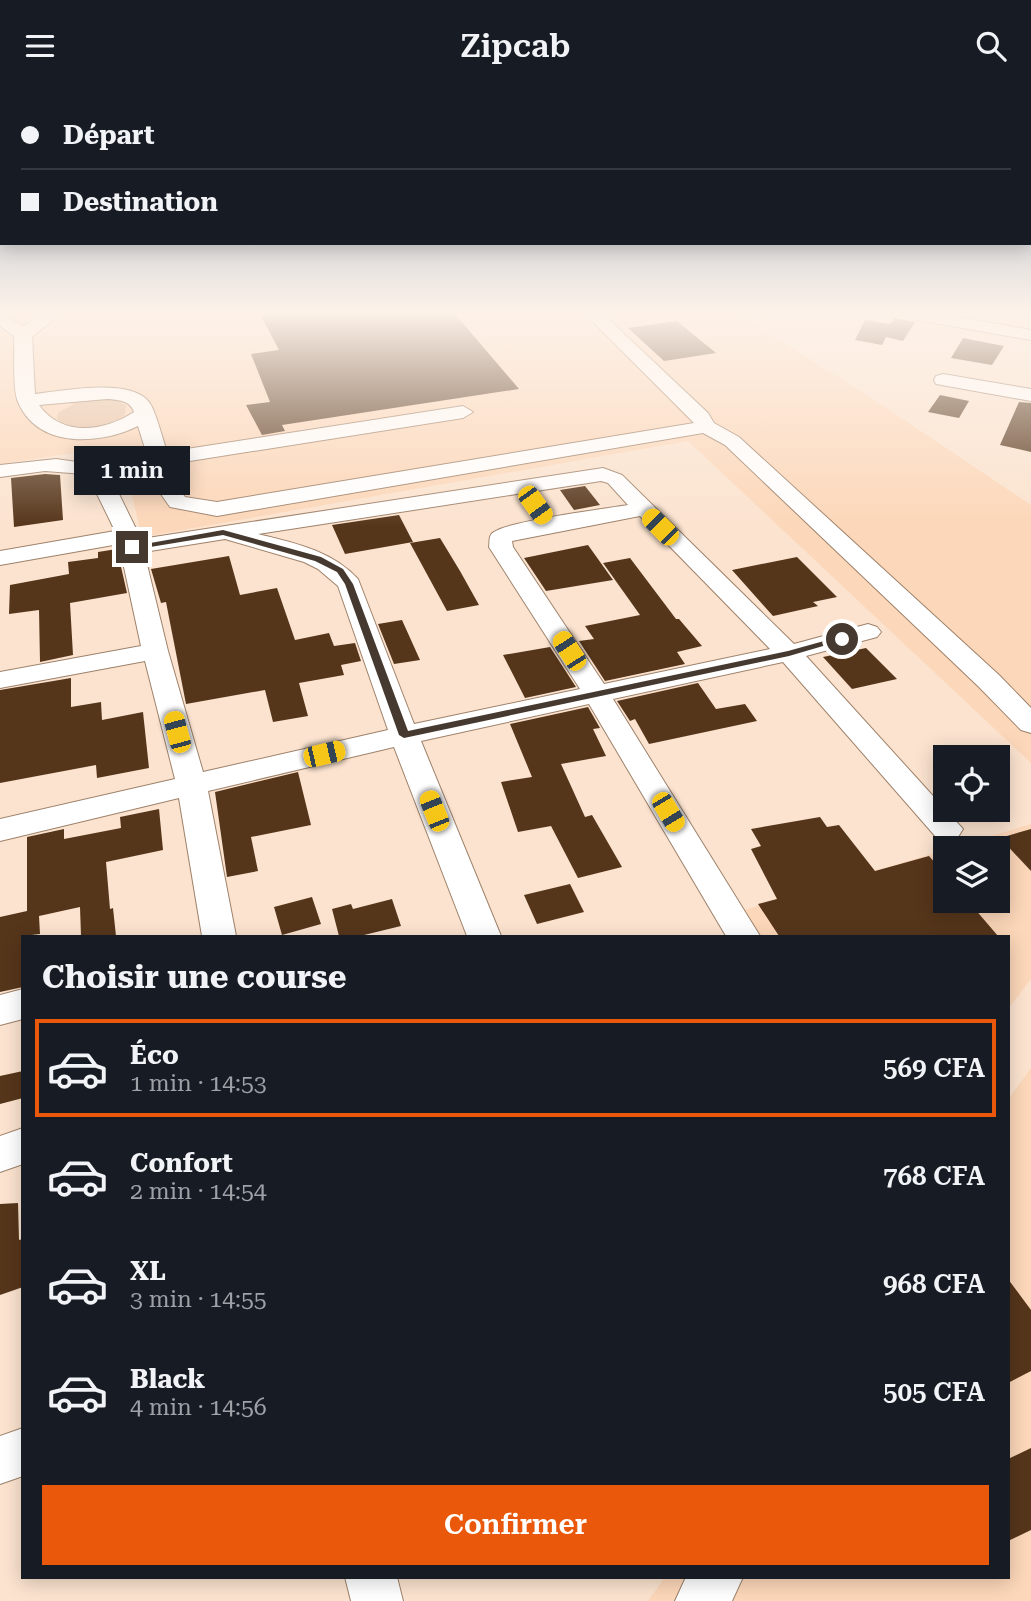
<!DOCTYPE html>
<html lang="fr">
<head>
<meta charset="utf-8">
<style>
  body { margin:0; font-family:"Roboto Serif",serif; background:#242831; color:#f1f3f6; height:100vh; display:flex; flex-direction:column; font-size:26px; white-space:nowrap }
  * { box-sizing:border-box; margin:0 }
  p { font-size:23px; color:#9ea1a6 }
  .icon { flex:none; width:38px; height:38px; fill:none; stroke:currentColor; stroke-width:2; stroke-linecap:round; stroke-linejoin:round }
  .map { position:relative; flex:1; overflow:hidden }
  .details { position:absolute; left:21px; top:844px; width:989px; height:644px; display:flex; flex-direction:column; background:#171b24; border-radius:0px; box-shadow:0 4px 18px #0003 }
  .details>* { flex:none }
  .top-card { position:absolute; left:0px; top:0px; width:1032px; height:154px; box-shadow:0 4px 18px #0003; display:grid; align-content:center; height:154px; padding:0 21px; background:#171b24 }
  .controls { position:absolute; left:933px; top:654px; display:grid; gap:14px }
  .controls a { display:grid; place-items:center; width:77px; height:77px; border-radius:0px; background:#171b24; box-shadow:0 4px 18px #0003; font-size:35px }
  .end { position:absolute; width:32px; height:32px; margin:-16px; border:9px solid #463a30; background:#fff; box-shadow:0 0 0 4px #fff }
  .from { border-radius:50% }
  .bubble { position:absolute; height:49px; border-radius:0px; background:#171b24; box-shadow:0 4px 18px #0003; font-size:23px; font-weight:600; line-height:49px; text-align:center }
  .car { position:absolute; width:21px; height:42px; margin:-21px -10px; border-radius:9px; box-shadow:0 0 5px 2px #0007; background:linear-gradient(#f5c518 24%,#345 0 40%,#f5c518 0 76%,#345 0 86%,#f5c518 0) }
  .top-card b { display:flex; align-items:center; gap:24px; height:66px; font-size:26px }
  .top-card b+b { border-top:2px solid #363941 }
  .top-card i { width:18px; height:18px; background:#f1f3f6 }
  ul { padding:0; list-style:none }
  li { display:flex; align-items:center; gap:21px; height:98px; margin:0 14px 10px; padding:0 7px; border:4px solid transparent; border-radius:0px }
  li div { flex:1 }
  li b { display:block; font-size:26px }
  li em { font-style:normal; font-weight:600 }
  li.current { border-color:#ea580c }
  li>.icon { width:63px; height:63px; stroke-width:1.5 }
  h2 { padding:0 21px; font-size:32px; line-height:84px }
  .primary-button { display:flex; gap:14px; margin-top:auto; padding:14px 21px }
  .primary-button a { flex:1; height:80px; border-radius:0px; background:#ea580c; color:#fff; font-size:28px; font-weight:600; line-height:80px; text-align:center }
  header { display:flex; justify-content:space-between; align-items:center; height:91px; padding:0 21px; background:#171b24; font-size:32px; font-weight:600 }
  .map>svg:first-child { display:block }
  .built { fill:#fcd7b9 }
  .green { fill:#e7c2a4 }
  .building { fill:#56361b }
  .lines { fill:none; stroke-linecap:round; stroke-linejoin:round }
  .minor-casing { stroke:#9e826b; stroke-width:2 }
  .minor { fill:#fff; fill-rule:evenodd }
  .route { fill:#463a30 }
</style>
</head>
<body>
<header><svg class="icon" aria-label="menu" viewBox="0 0 24 24"><path d="M4 6h16M4 12h16M4 18h16"/></svg>Zipcab<svg class="icon" aria-label="search" viewBox="0 0 24 24"><circle cx="10" cy="10" r="6"/><path d="M15 15l6 6"/></svg></header>
<div class="map">
<svg width="1031" height="1510" viewBox="0 0 1031 1510">
  <rect width="100%" height="100%" fill="#fbe3cf"/>
  <path class="built" d="M0 223H739L891 320 1031 414V672L688 350 142 446 120 355 0 373Z
    M1031 733V888L1008 918V845H758L741 820 945 759V810H998V758H949Z
    M1031 977V1510H648L665 1486H1008V1009Z"/>
  <path class="green" d="M102 307 113 308 126 314 125 324C109 336 71 347 57 327L58 322 79 310Z"/>
  <path class="building" d="M260 223H455L519 298 282 334 285 340 262 344 246 314 270 311 251 263 279 259Z
    M895 227 915 231 903 250 886 246 882 254 855 249 865 229 890 233Z
    M677 230 716 262 664 270 628 237Z
    M963 247 1004 255 992 274 951 267Z
    M940 304 969 310 959 327 928 321Z
    M1019 311 1031 312V361L1000 354Z
    M45 383 60 384 63 429 14 436 11 387Z
    M585 395 600 414 574 419 560 399Z
    M399 424 413 451 345 463 332 434Z
    M440 447 460 480 479 514 447 520 410 452Z
    M588 454 613 489 546 500 524 467Z
    M117 458 127 502 70 512 73 564 40 571 39 519 9 523 10 494 69 483 68 471 98 467V461Z
    M229 465 240 504 277 497 295 549 329 542 334 555 355 552 361 570 341 574 344 584 299 592 308 625 273 631 265 599 186 613 166 511 161 512 151 478Z
    M797 466 837 506 813 511 818 515 773 525 732 479Z
    M630 467 676 528H679L702 555 677 561 685 573 605 590 579 550 594 548 585 535 640 524 603 472Z
    M402 529 420 569 394 573 378 533Z
    M550 556 576 596 525 607 503 564Z
    M866 557 897 588 852 598 823 566Z
    M71 587V616L101 611 102 629 143 621 149 677 97 687 96 674 0 692V599Z
    M698 592 716 618 745 613 757 630 649 653 635 628 630 630 617 610Z
    M588 616 600 637 593 638 606 665 561 673 585 726 592 724 622 776 578 787 551 735 518 741 501 691 532 686 510 633Z
    M298 681 311 734 251 746 258 780 227 786 215 701Z
    M159 718 163 759 106 771 110 818 113 817 116 845H81L80 816 39 825 40 843 23 845V896L0 901V826L27 820V746L64 738V748L121 737 120 726Z
    M820 726 827 736 839 734 875 780 929 765 945 783V810H968L998 845H779L758 813 777 808 751 758 761 755 751 738Z
    M1031 738V780L1000 747Z
    M570 793 584 821 537 833 524 804Z
    M312 806 321 833 282 844 274 816Z
    M392 808 401 835 360 845H339L332 818 351 813 353 818Z
    M23 980V1007L0 1013V985Z
    M18 1112 19 1149 23 1148V1196L0 1204V1113Z
    M1008 1188 1031 1219V1280L1008 1292Z
    M1031 1357V1439L1008 1450V1368Z"/>
  <g class="lines">
    <defs>
      <path id="minor" d="M41 223H60L32 246 35 303C62 300 135 285 151 314 158 328 162 346 167 361L463 315 473 321 463 327 171 373 179 398 185 406 217 411 694 332 585 223H603L708 322 714 332 739 346 999 584 1031 617V642L1021 639 979 596 725 354 703 342 217 425 170 416 158 399 138 335C100 354 38 358 18 311 12 297 15 261 14 245L0 235V224L24 235ZM107 308C118 309 130 309 134 321 103 341 62 346 39 314Z
        M904 223H943L1031 239V249L912 228Z
        M943 283 1031 298V310L936 293 934 289 936 285Z
        M56 368 98 374 118 401 141 448 603 377 622 384 794 553 868 533 877 536 881 541 877 546 806 565 963 738 958 746 947 749 936 746 783 571 613 608 760 845H726L589 613 421 650 501 845H467L394 656 208 700 236 845H202L179 707 0 750V728L175 688 145 570 0 597V581L141 555 119 453 0 474V460L115 440 96 401 84 383 45 380 0 386V374ZM601 390 608 392 628 414C604 418 509 430 494 441 488 444 490 451 489 456L580 598 414 633 358 488C331 459 294 452 258 443ZM640 425 770 558 604 593 513 456 512 450ZM225 448 304 471 318 478 338 495 388 639 203 681 168 560 144 461Z
        M23 898V928L0 934V904Z
        M23 1037V1073L0 1081V1045Z
        M23 1337V1385L0 1393V1345Z
        M345 1486H397L403 1510H351Z
        M686 1486H743L732 1510H675Z"/>
    </defs>
    <use href="#minor" class="minor-casing"/>
    <use href="#minor" class="minor"/>
  </g>
  <linearGradient id="sky" x2="0" y2="1"><stop stop-color="#99abbe"/><stop offset="0.51" stop-color="#fdf2e9"/><stop offset="1" stop-color="#fdf2e9" stop-opacity="0"/></linearGradient>
  <rect width="1031" height="435" fill="url(#sky)"/>
  <path class="route" d="M223 439 321 466 343 478 353 493 408 640 788 560 842 545 847 548 789 565 404 647 399 644 345 493 337 481 315 470 223 444 132 459 128 456Z"/>
</svg>
<div class="controls">
<a><svg class="icon" aria-label="locate" viewBox="0 0 24 24"><circle cx="12" cy="12" r="6"/><path d="M12 2v4M12 18v4M2 12h4M18 12h4"/></svg></a>
<a><svg class="icon" aria-label="layers" viewBox="0 0 24 24"><path d="M12 4l9 5-9 5-9-5zM3 14l9 5 9-5"/></svg></a>
</div>
<i class="end from" style="left:842px;top:548px"></i>
<i class="end" style="left:132px;top:456px"></i>
<div class="bubble" style="left:74px;top:355px;width:116px">1 min</div>
<i class="car" style="left:535px;top:414px;rotate:144deg"></i>
<i class="car" style="left:660px;top:436px;rotate:315deg"></i>
<i class="car" style="left:569px;top:560px;rotate:327deg"></i>
<i class="car" style="left:177px;top:641px;rotate:345deg"></i>
<i class="car" style="left:324px;top:663px;rotate:77deg"></i>
<i class="car" style="left:434px;top:720px;rotate:338deg"></i>
<i class="car" style="left:668px;top:721px;rotate:149deg"></i>
<div class="top-card">
<b><i class="from"></i>Départ</b>
<b><i></i>Destination</b>
</div>
<section class="details">
<h2>Choisir une course</h2>
<ul>
<li class="current"><svg class="icon" aria-label="car" viewBox="0 0 24 24"><path d="M5 17H2v-5l4-1 3-4h7l3 4 3 1v5h-3M9 17h6M6 11h13"/><circle cx="7" cy="17" r="2"/><circle cx="17" cy="17" r="2"/></svg><div><b>Éco</b><p>1 min · 14:53</p></div><em>569 CFA</em></li>
<li><svg class="icon" aria-label="car" viewBox="0 0 24 24"><path d="M5 17H2v-5l4-1 3-4h7l3 4 3 1v5h-3M9 17h6M6 11h13"/><circle cx="7" cy="17" r="2"/><circle cx="17" cy="17" r="2"/></svg><div><b>Confort</b><p>2 min · 14:54</p></div><em>768 CFA</em></li>
<li><svg class="icon" aria-label="car" viewBox="0 0 24 24"><path d="M5 17H2v-5l4-1 3-4h7l3 4 3 1v5h-3M9 17h6M6 11h13"/><circle cx="7" cy="17" r="2"/><circle cx="17" cy="17" r="2"/></svg><div><b>XL</b><p>3 min · 14:55</p></div><em>968 CFA</em></li>
<li><svg class="icon" aria-label="car" viewBox="0 0 24 24"><path d="M5 17H2v-5l4-1 3-4h7l3 4 3 1v5h-3M9 17h6M6 11h13"/><circle cx="7" cy="17" r="2"/><circle cx="17" cy="17" r="2"/></svg><div><b>Black</b><p>4 min · 14:56</p></div><em>505 CFA</em></li>
</ul>
<div class="primary-button"><a>Confirmer</a></div>
</section>
</div>
</body>
</html>
